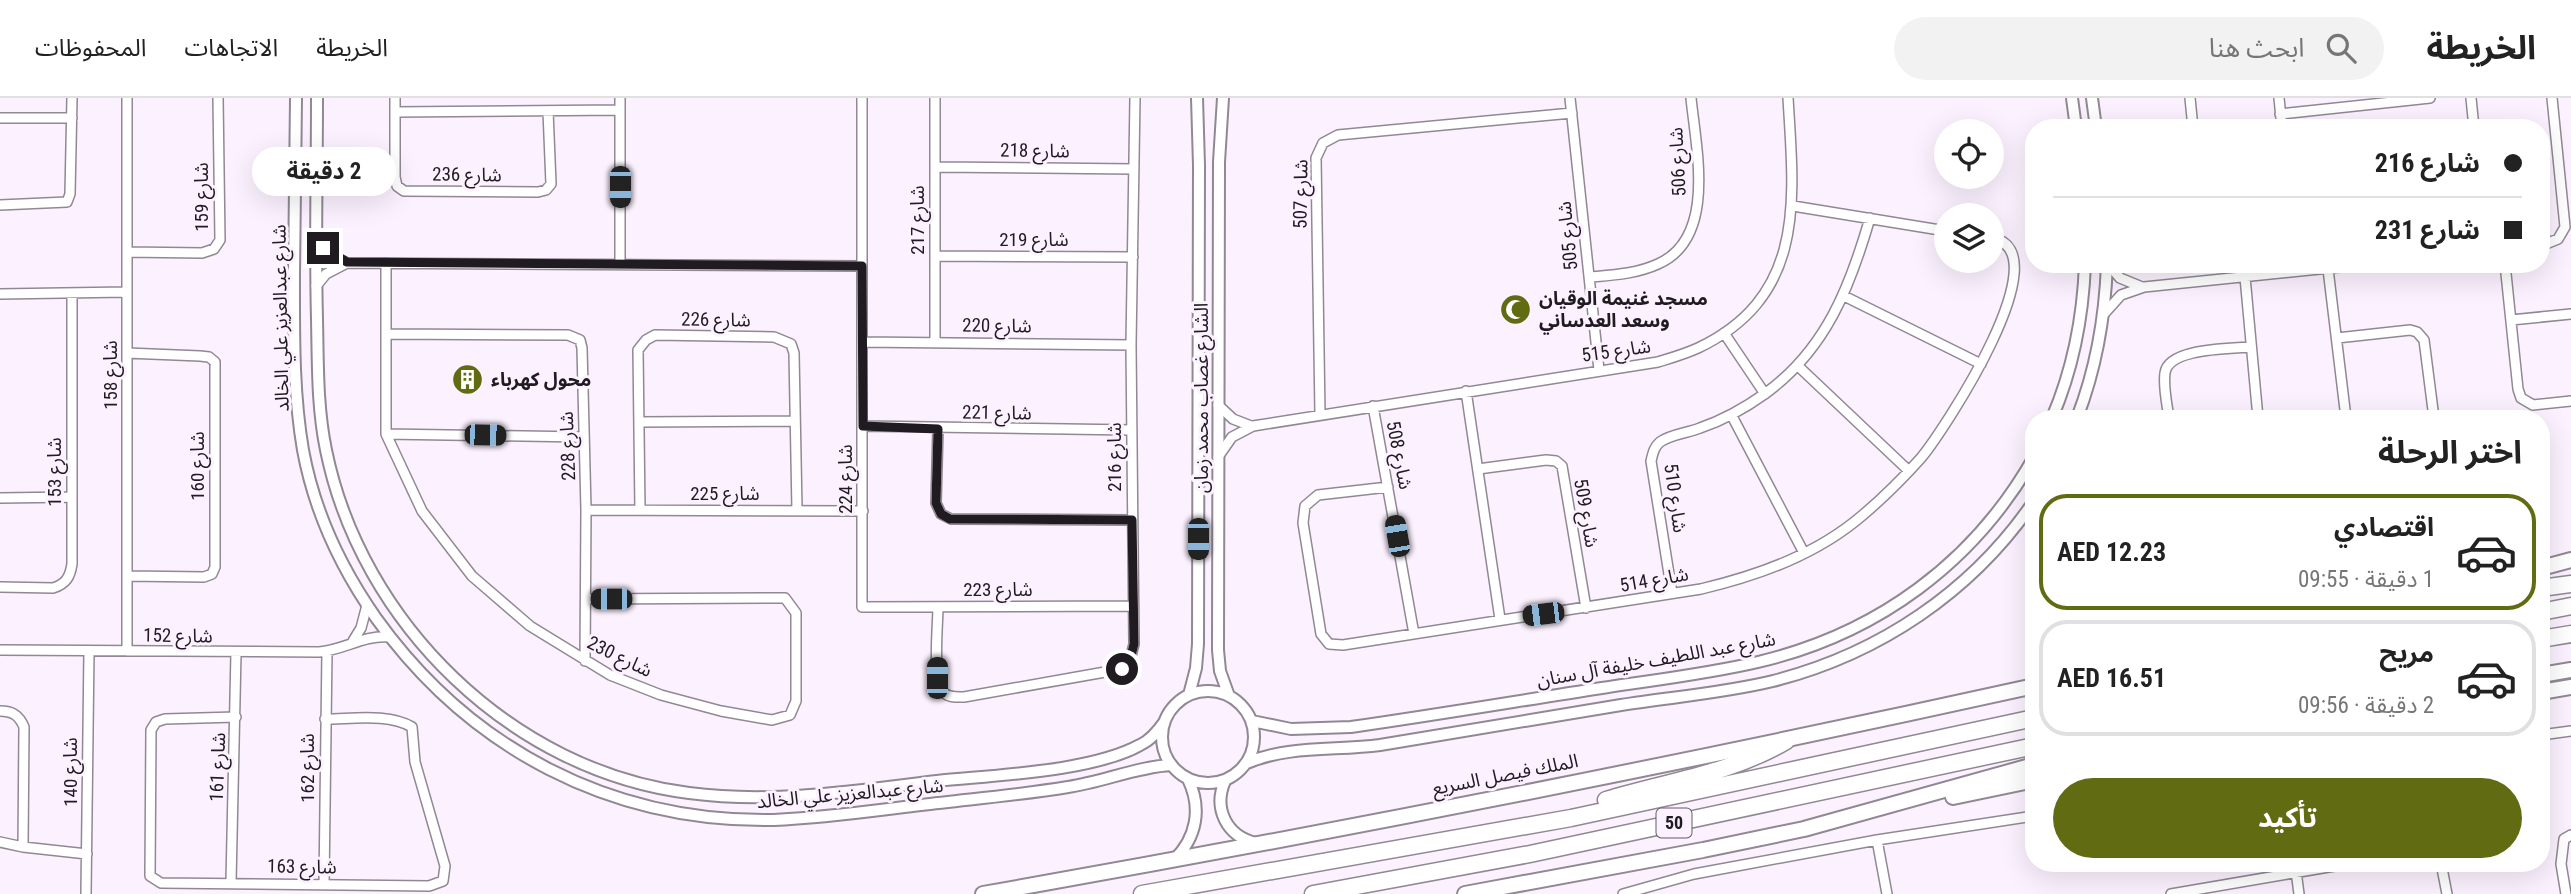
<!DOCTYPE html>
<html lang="ar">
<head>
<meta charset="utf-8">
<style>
  body { margin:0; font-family:"Roboto Condensed","Noto Sans Arabic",sans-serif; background:#f2f2f2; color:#222; direction:rtl; height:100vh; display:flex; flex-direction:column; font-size:26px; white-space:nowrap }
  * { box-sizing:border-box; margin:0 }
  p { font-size:23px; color:#767676 }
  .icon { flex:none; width:38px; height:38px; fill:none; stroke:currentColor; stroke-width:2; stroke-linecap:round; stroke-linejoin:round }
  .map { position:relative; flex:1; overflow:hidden; direction:ltr }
  .details { position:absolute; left:2025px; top:312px; width:525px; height:462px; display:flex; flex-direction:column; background:#fff; border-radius:28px; box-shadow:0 7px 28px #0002; direction:rtl }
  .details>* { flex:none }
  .hud { position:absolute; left:2025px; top:21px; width:525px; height:154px; border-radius:28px; box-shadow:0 7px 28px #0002; direction:rtl; display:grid; align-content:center; height:154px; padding:0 28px; background:#fff }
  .buttons { position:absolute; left:1934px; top:21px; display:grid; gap:14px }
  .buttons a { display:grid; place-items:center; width:70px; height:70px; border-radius:50%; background:#fff; box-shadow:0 7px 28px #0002; font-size:35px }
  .end { position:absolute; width:32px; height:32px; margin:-16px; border:9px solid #1f1b20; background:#fff; box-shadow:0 0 0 4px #fff }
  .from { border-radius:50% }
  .bubble { position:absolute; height:49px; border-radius:24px; background:#fff; box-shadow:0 7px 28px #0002; font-size:23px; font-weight:700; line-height:49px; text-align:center; direction:rtl }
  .car { position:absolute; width:21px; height:42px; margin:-21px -10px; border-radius:9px; box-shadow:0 0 5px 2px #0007; background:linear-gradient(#222 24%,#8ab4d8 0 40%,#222 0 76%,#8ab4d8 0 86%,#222 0) }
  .hud b { display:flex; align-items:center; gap:24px; height:66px; font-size:26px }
  .hud b+b { border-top:2px solid #e0e0e0 }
  .hud i { width:18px; height:18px; background:#222 }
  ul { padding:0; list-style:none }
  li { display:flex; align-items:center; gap:21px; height:116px; margin:0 14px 10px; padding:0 14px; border:4px solid #e0e0e0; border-radius:28px }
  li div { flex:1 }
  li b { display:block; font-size:26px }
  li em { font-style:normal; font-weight:700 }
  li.selected { border-color:#616b12 }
  li>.icon { width:63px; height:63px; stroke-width:1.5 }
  h2 { padding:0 28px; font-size:32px; line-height:84px }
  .cta { display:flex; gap:14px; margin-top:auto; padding:14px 28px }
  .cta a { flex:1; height:80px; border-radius:42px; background:#616b12; color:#fff; font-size:28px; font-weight:700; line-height:80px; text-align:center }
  header { display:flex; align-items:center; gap:42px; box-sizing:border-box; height:98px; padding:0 35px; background:#fff; border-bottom:2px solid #e0e0e0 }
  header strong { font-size:33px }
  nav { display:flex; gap:38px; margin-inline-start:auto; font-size:24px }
  .search { width:490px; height:63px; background:#f2f2f2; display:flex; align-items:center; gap:18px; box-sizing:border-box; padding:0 24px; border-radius:38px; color:#767676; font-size:26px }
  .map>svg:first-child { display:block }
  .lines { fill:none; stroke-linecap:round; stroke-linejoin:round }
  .minor-casing { stroke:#918894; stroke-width:12 }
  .tertiary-casing { stroke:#918894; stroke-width:14 }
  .primary-casing { stroke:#918894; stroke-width:18 }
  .motorway-casing { stroke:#918894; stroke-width:19 }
  .minor { stroke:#fff; stroke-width:9 }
  .tertiary { stroke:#fff; stroke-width:10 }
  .primary { stroke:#fff; stroke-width:14 }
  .motorway { stroke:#fff; stroke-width:16 }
  .route { stroke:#1f1b20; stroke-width:9 }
  .labels { text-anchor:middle; stroke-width:6; stroke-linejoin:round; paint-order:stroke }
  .shield { fill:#fcf2ff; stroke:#615c63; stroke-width:2 }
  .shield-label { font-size:18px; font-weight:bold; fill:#1f1b20 }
  .street-label { font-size:19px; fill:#1f1b20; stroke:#fcf2ff }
  .poi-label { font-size:19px; font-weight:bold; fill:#1f1b20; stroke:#fcf2ff; text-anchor:start }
</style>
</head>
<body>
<header>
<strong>الخريطة</strong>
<div class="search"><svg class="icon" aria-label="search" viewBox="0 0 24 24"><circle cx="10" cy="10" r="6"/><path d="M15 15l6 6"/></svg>ابحث هنا</div>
<nav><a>الخريطة</a><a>الاتجاهات</a><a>المحفوظات</a></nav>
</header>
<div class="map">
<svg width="2571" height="796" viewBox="0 0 2571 796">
  <rect width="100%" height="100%" fill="#fcf2ff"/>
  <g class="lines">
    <defs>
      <path id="minor" d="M395 0V79L397 88 404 93 538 94 546 92 551 86 548 13
        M620 0V166
        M862 0V509L1133 508
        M1570 0 1599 272
        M2190 0 2193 30
        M2279 0 2282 30
        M2471 0 2474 30
        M395 14 620 12
        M2280 16 2430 0
        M0 20H72
        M935 69 1134 71
        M0 107 67 104 70 96 72 0
        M1793 108 1946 133
        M317 143 330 156 347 165
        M2541 148 2558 141 2565 129 2552 0
        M127 154 202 155 214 151 220 142 218 0
        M935 158 1133 159
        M386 165V336L422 413 472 478 530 528 610 577 661 597 721 613 772 622 790 617 796 603V515L785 500 586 501
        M2108 166 2120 180 2142 189
        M2505 166 2518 291 2521 300 2533 307 2571 303
        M2328 171 2346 320
        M1590 179C1613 177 1636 176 1658 166 1717 140 1696 51 1691 0
        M2245 179 2258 320
        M316 188 326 176 347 165 862 168
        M0 196 126 194
        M1844 198 1981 266
        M2103 217 2121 197 2144 189 2369 166
        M2511 222 2571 216
        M1724 235 1765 296
        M387 236 568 237 580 242 582 250 586 412 585 563
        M2337 240 2410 232 2417 234 2424 242 2434 320
        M863 244 1131 247
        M935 244V0
        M1798 268 1909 373
        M1466 293 1500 521
        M1218 307 1233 321 1251 328
        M1373 308 1414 536
        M1320 316 1316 60 1323 45 1338 37 1572 15
        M1732 318 1804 455
        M2169 320C2167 306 2163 289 2165 275 2168 250 2229 251 2250 249
        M639 324 795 323
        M863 328 1132 332
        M938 331 936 405 941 416 951 421 1132 422
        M386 336 583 339
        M1218 359 1232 339 1253 328 1658 264C1671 260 1685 256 1698 250 1807 198 1794 101 1788 0
        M1478 371 1546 362 1556 363 1562 368 1586 510
        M1388 389 1318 397 1305 408 1303 425 1321 536 1329 546 1343 547 1701 491C1760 477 1818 456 1864 416 1884 399 1904 379 1921 360 1944 332 2063 152 1992 140
        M0 400 72 399
        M586 412 863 413
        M640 412 638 252 646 242 655 237 774 239 791 246 794 255 797 412
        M127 478 204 479 212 476 215 469V264L209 259 200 258 127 255
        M0 489 53 490C66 486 70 479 72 466V195
        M1672 495 1651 363C1653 355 1654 349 1660 344 1671 336 1688 335 1700 330 1724 322 1745 310 1766 295 1826 251 1850 189 1870 120
        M938 509C938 526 932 583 943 594 949 600 957 599 964 599L1122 571 1130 562 1134 546 1131 247 1135 0
        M353 543 361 530 367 507
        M0 552 319 554C344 552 363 537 389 539
        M127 553V0
        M0 613C12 613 19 617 24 629L23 749
        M236 619 165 621 156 624 151 632 150 778 161 785 429 788 443 783 445 768 415 664 412 629C389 615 352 621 325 621
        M2541 637 2571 633
        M1877 742 1887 796
        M0 744 23 749 87 756
        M2295 765 2299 796
        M2441 765 2447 796
        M231 784 236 555
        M324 786 327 553
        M86 796 89 553
        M1623 796 1694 776 1877 742 2034 718
        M2171 796 2352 765
        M2566 796 2561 766 2564 741 2571 737"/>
      <path id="tertiary" d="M296 0C295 59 295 118 294 176 294 235 293 294 303 352 314 412 341 470 376 520 470 651 611 725 774 722 823 720 872 713 921 707 970 701 1020 697 1068 689 1103 684 1136 669 1171 667
        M317 0C317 74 315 147 317 221 318 265 317 309 326 352 361 525 512 673 689 695 772 706 855 693 937 683 994 677 1091 674 1140 647 1151 642 1158 633 1165 623
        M1223 0 1219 64 1218 552 1220 573 1229 598
        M2072 0 2076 30
        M2092 0 2096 30
        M2052 320C2073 271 2083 219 2085 166
        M2077 320C2096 271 2105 219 2107 166
        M1162 639a46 46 0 1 1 92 0a46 46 0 1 1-92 0Z
        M1189 597 1196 570 1198 546 1199 67 1197 0
        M1252 623 1291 631 1351 629C1435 617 1518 603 1602 590 1654 582 1707 576 1758 564 1877 536 1974 465 2034 359
        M1247 665C1289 647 1336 653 1380 647 1461 633 1541 620 1621 607 1672 599 1724 595 1773 583 1879 556 1972 494 2034 403
        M1225 683C1213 710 1226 738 1256 745
        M1174 762C1197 739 1202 710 1188 681"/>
      <path id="primary" d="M2541 470 2571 462
        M2541 577 2571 572
        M2541 594 2571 589
        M1953 699 2034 682
        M983 796C1335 734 1685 665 2034 588
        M1465 796 1703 752 1804 731 2034 667"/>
      <path id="motorway" d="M2541 490 2571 486
        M2541 514 2571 508
        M2541 541 2571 536
        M1606 702C1668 683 1730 676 1786 643
        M1142 796 1571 720 2034 620
        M1313 796 1530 756 2034 648"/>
    </defs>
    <use href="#minor" class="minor-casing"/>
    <use href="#tertiary" class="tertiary-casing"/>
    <use href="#primary" class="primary-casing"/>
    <use href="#motorway" class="motorway-casing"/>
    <use href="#minor" class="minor"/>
    <use href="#tertiary" class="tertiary"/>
    <use href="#primary" class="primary"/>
    <use href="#motorway" class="motorway"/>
  </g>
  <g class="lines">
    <path class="route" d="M323 150 347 164 862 168 863 328 938 331 936 405 941 416 950 421 1132 422 1134 546 1130 562 1122 571"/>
  </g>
  <defs>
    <symbol id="mosque-disc" viewBox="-11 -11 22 22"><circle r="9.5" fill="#616b12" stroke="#fcf2ff"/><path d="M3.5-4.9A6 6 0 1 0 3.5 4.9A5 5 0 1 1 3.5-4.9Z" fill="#fff"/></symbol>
    <symbol id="building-disc" viewBox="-11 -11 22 22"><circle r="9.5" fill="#616b12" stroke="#fcf2ff"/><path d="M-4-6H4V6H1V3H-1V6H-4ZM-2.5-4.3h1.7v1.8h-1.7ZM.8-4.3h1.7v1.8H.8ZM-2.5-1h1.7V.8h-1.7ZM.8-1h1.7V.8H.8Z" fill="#fff"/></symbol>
  </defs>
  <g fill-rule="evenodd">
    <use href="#mosque-disc" x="1498" y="194" width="35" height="35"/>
    <use href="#building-disc" x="450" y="264" width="35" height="35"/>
  </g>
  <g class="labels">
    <rect class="shield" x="1656.5" y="710.5" width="35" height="29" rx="5"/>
    <g class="shield-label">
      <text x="1674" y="731">50</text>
    </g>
    <g class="street-label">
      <text transform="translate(1035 52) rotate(1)" y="7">شارع 218</text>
      <text transform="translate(1677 64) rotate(-93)" y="7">شارع 506</text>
      <text transform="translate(467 76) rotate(1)" y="7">شارع 236</text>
      <text transform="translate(1300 96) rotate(-89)" y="7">شارع 507</text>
      <text transform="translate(201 99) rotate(-90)" y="7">شارع 159</text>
      <text transform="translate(917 122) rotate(-90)" y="7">شارع 217</text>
      <text transform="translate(1567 138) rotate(-96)" y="7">شارع 505</text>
      <text x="1034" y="148">شارع 219</text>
      <text transform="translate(280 220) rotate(-91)" y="7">شارع عبدالعزيز علي الخالد</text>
      <text transform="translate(716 221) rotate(1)" y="7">شارع 226</text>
      <text transform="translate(997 227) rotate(1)" y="7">شارع 220</text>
      <text transform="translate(1616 252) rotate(-8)" y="7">شارع 515</text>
      <text transform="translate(110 277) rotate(-90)" y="7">شارع 158</text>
      <text transform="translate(1201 300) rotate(-90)" y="7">الشارع غصاب محمد زمان</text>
      <text transform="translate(997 314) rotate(1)" y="7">شارع 221</text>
      <text transform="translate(567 348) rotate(-92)" y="7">شارع 228</text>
      <text transform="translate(1400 357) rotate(79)" y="7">شارع 508</text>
      <text transform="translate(1114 359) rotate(-90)" y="7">شارع 216</text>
      <text transform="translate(197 368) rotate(-90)" y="7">شارع 160</text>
      <text transform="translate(54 374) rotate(-90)" y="7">شارع 153</text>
      <text transform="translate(845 381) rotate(-90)" y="7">شارع 224</text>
      <text x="725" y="402">شارع 225</text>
      <text transform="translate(1676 400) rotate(82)" y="7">شارع 510</text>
      <text transform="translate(1587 415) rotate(80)" y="7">شارع 509</text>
      <text transform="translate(1654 481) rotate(-10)" y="7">شارع 514</text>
      <text x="998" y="498">شارع 223</text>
      <text transform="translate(178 537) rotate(1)" y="7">شارع 152</text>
      <text transform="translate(620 558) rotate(26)" y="7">شارع 230</text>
      <text transform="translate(1656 561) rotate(-10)" y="7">شارع عبد اللطيف خليفة آل سنان</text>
      <text transform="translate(217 669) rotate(-88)" y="7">شارع 161</text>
      <text transform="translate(307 670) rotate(-90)" y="7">شارع 162</text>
      <text transform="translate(70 674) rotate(-90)" y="7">شارع 140</text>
      <text transform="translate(1505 676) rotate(-11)" y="7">الملك فيصل السريع</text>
      <text transform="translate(850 695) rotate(-5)" y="7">شارع عبدالعزيز علي الخالد</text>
      <text transform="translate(302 768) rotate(1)" y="7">شارع 163</text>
    </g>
    <g class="poi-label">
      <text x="1539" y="207">مسجد غنيمة الوقيان<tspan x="1539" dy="22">وسعد العدساني</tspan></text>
      <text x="491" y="288">محول كهرباء</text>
    </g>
  </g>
</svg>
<div class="buttons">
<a><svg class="icon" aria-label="locate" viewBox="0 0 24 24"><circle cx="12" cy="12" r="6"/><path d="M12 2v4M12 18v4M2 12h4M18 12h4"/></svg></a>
<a><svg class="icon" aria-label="layers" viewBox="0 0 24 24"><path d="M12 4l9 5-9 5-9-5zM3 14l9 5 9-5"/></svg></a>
</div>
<i class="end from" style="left:1122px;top:571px"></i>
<i class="end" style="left:323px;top:150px"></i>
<div class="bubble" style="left:252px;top:49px;width:144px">2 دقيقة</div>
<i class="car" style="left:620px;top:89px;rotate:180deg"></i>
<i class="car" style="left:485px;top:337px;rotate:91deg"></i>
<i class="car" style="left:1397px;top:438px;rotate:350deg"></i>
<i class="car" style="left:1198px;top:441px;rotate:180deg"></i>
<i class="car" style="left:611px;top:501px;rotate:270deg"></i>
<i class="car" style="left:1543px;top:516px;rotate:263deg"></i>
<i class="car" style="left:937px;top:580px;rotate:0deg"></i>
<div class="hud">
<b><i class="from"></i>شارع 216</b>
<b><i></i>شارع 231</b>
</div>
<section class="details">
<h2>اختر الرحلة</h2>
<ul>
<li class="selected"><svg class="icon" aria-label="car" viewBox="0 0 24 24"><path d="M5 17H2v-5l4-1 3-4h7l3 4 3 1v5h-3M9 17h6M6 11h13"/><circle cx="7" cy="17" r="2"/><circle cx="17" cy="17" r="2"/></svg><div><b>اقتصادي</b><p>1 دقيقة · 09:55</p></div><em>AED 12.23</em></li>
<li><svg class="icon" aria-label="car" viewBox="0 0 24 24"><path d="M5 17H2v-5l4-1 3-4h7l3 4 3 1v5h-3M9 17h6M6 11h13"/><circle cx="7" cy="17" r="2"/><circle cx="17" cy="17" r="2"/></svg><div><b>مريح</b><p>2 دقيقة · 09:56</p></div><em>AED 16.51</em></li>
</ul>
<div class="cta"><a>تأكيد</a></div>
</section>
</div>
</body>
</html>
